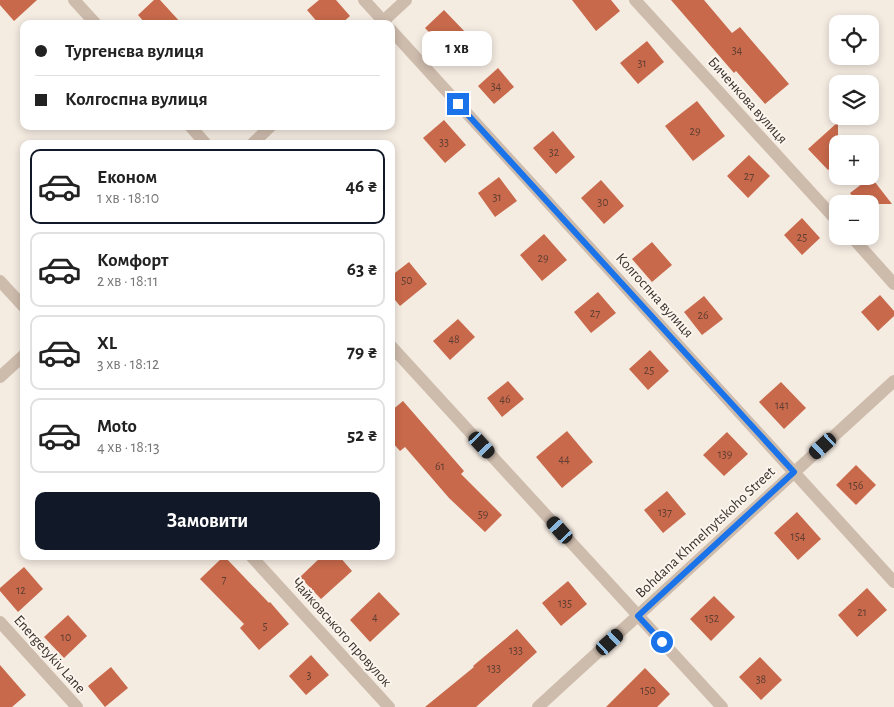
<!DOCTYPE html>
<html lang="uk">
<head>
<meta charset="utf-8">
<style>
  body { margin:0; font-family:"Alegreya Sans",sans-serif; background:#f2f2f2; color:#222; height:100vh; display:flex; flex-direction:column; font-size:19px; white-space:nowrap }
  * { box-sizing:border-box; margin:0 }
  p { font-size:16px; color:#767676 }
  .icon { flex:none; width:28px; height:28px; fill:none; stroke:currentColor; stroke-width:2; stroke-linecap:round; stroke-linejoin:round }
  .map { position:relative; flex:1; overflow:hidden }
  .details { position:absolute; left:20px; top:140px; width:375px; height:420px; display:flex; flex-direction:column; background:#fff; border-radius:10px; box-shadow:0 2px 8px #0003 }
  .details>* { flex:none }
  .hud { position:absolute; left:20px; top:20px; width:375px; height:110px; border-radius:10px; box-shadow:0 2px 8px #0003; display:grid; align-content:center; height:110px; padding:0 15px; background:#fff }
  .controls { position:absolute; left:829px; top:15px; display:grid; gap:10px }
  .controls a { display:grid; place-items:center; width:50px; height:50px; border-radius:10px; background:#fff; box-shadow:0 2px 8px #0003; font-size:25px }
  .end { position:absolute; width:22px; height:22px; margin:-11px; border:6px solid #1a73e8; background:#fff; box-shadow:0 0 0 2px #fff }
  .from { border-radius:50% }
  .bubble { position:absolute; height:35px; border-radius:10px; background:#fff; box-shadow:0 2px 8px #0003; font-size:16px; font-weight:700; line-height:35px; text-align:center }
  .car { position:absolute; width:15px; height:30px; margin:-15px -8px; border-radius:6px; box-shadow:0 0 4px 1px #0007; background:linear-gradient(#222 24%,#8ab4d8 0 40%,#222 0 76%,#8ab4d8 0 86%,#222 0) }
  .hud b { display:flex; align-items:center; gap:18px; height:48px; font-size:19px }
  .hud b+b { border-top:1px solid #e0e0e0 }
  .hud i { width:12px; height:12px; background:#222 }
  ul { padding:9px 0 0; list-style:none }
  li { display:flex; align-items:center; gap:15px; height:75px; margin:0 10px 8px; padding:0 5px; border:2px solid #e0e0e0; border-radius:10px }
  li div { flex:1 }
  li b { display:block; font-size:19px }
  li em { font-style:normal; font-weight:700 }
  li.active { border-color:#111827 }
  li>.icon { width:45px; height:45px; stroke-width:1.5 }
  .cta { display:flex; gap:10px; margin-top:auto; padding:10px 15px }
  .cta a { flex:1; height:58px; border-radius:10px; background:#111827; color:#fff; font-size:20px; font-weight:700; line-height:58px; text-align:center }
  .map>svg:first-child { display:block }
  .building { fill:#c8694b }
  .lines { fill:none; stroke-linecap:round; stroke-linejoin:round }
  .minor { stroke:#cdbbac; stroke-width:12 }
  .route { stroke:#1a73e8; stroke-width:6 }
  .labels { text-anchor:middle; stroke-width:4; stroke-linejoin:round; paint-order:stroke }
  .number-label { font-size:12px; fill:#5e3e33 }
  .street-label { font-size:15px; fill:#3b302b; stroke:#fbf5ee }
</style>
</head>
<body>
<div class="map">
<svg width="894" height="707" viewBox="0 0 894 707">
  <rect width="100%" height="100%" fill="#f4ebe1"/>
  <path class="building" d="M0 0H37L14 21 0 5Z
    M154 0H160L182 24H146L138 15Z
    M319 0H336L350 16 341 24H319L307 10Z
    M572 0H611L620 11 596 31Z
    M671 0H704L732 33 740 27 789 84 765 104 736 71 734 73Z
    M444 10 467 34 448 52 425 28Z
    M647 41 664 62 638 84 620 63Z
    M498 68 514 87 494 104 478 86Z
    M697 101 725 136 693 161 665 126Z
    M444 120 466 145 445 163 423 138Z
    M838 122V161L828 170 808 149Z
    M553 131 575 157 556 174 533 148Z
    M749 155 770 176 748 198 727 176Z
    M499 177 517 201 495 217 478 193Z
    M871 177 892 204H858L850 193Z
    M601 180 624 206 604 224 581 198Z
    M802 218 820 238 802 255 784 235Z
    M544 234 567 260 542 281 520 255Z
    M652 242 672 265 652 282 632 259Z
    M409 262 427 284 400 306 391 295V276Z
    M598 292 616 313 591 333 574 312Z
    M880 295 894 311V316L878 331 861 312Z
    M704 296 723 319 702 335 684 312Z
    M458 319 475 337 450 360 433 341Z
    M650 350 669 371 648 390 629 369Z
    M508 381 524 399 502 417 487 398Z
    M781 382 806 408 784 429 759 402Z
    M403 401 464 471 461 474 502 515 485 532 449 498 405 447 400 451 391 441V411Z
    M567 431 593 462 562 488 536 457Z
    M727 432 748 454 724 476 703 455Z
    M856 465 876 485 856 505 836 485Z
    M667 491 686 514 663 533 644 510Z
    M797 512 821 539 798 560 774 533Z
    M224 556 269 603 270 602 289 624 259 650 240 628 244 624 200 579Z
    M322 556H339L352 571 321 599 300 577Z
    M24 567 43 589 18 612 0 591V588Z
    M568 581 587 604 561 626 542 603Z
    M867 588 887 610 857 637 838 615Z
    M379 592 400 614 370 642 350 620Z
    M714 596 735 617 711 641 690 619Z
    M68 615 87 636 64 658 44 637Z
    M517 629 537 652 476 707H425L474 667 473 666Z
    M311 655 329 675 306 695 289 676Z
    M760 657 782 680 761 700 739 677Z
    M0 665 26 695 12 707H0Z
    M111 667 128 688 105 707 88 686Z
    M645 668 670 694 657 707H606Z"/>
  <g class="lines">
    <path class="minor" d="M74 0 96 24
      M364 0 386 24
      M635 0 838 222
      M380 24 406 0
      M391 30 894 582
      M190 126 206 144
      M252 144 271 126
      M851 236 894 284
      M0 281 24 307
      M391 346 722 707
      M0 377 24 355
      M251 556 389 707
      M0 622 77 707
      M538 707 894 381"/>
  </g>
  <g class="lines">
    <path class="route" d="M458 104 794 472 638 616 662 642"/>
  </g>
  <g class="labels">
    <g class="number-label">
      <text x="737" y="54">34</text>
      <text x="642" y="67">31</text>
      <text x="496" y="90">34</text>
      <text x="695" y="135">29</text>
      <text x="444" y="146">33</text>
      <text x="554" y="156">32</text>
      <text x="749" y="180">27</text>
      <text x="497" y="201">31</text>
      <text x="603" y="206">30</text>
      <text x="802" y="241">25</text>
      <text x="543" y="262">29</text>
      <text x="407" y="284">50</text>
      <text x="595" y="317">27</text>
      <text x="703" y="319">26</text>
      <text x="454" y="343">48</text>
      <text x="649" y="374">25</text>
      <text x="505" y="403">46</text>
      <text x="782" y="409">141</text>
      <text x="725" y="458">139</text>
      <text x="564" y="463">44</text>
      <text x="440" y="470">61</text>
      <text x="856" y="489">156</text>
      <text x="665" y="516">137</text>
      <text x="483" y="518">59</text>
      <text x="798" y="540">154</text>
      <text x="224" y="583">7</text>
      <text x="21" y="594">12</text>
      <text x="565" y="607">135</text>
      <text x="862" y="616">21</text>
      <text x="375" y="621">4</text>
      <text x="712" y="622">152</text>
      <text x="265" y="630">5</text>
      <text x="66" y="641">10</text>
      <text x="516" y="654">133</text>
      <text x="494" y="672">133</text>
      <text x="309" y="679">3</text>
      <text x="761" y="683">38</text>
      <text x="648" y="694">150</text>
    </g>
    <g class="street-label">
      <text transform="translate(748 100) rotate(48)" y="5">Биченкова вулиця</text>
      <text transform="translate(655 295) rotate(48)" y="5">Колгоспна вулиця</text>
      <text transform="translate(705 532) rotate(-43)" y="5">Bohdana Khmelnytskoho Street</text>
      <text transform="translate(342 632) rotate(48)" y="5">Чайковського провулок</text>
      <text transform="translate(50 654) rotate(48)" y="5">Energetykiv Lane</text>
    </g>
  </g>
</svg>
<div class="controls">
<a><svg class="icon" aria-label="locate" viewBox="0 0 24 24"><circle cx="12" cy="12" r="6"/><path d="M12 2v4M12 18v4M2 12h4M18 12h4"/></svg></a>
<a><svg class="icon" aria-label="layers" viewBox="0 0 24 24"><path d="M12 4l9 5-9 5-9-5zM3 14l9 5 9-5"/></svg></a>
<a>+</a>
<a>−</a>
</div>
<i class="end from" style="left:662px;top:642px"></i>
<i class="end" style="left:458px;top:104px"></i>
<div class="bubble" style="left:422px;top:31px;width:70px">1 хв</div>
<i class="car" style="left:482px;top:445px;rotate:137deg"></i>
<i class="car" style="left:823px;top:446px;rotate:228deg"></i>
<i class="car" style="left:560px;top:530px;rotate:318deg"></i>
<i class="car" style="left:610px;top:642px;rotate:48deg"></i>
<div class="hud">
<b><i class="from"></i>Тургенєва вулиця</b>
<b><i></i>Колгоспна вулиця</b>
</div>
<section class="details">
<ul>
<li class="active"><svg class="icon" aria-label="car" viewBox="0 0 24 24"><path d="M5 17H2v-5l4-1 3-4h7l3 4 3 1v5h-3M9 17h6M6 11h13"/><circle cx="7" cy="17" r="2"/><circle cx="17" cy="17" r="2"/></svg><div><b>Економ</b><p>1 хв · 18:10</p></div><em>46 ₴</em></li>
<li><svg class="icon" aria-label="car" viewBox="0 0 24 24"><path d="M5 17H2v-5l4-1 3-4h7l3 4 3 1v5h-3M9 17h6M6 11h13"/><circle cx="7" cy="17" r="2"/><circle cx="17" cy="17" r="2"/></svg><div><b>Комфорт</b><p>2 хв · 18:11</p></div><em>63 ₴</em></li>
<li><svg class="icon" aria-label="car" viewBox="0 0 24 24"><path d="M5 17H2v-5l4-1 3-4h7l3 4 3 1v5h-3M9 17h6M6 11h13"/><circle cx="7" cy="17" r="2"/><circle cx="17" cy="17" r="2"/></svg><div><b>XL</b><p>3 хв · 18:12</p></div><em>79 ₴</em></li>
<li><svg class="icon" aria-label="car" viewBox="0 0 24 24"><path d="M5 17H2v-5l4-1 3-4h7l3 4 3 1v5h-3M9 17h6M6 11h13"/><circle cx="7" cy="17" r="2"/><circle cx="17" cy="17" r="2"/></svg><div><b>Moto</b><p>4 хв · 18:13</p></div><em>52 ₴</em></li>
</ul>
<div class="cta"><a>Замовити</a></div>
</section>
</div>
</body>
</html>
